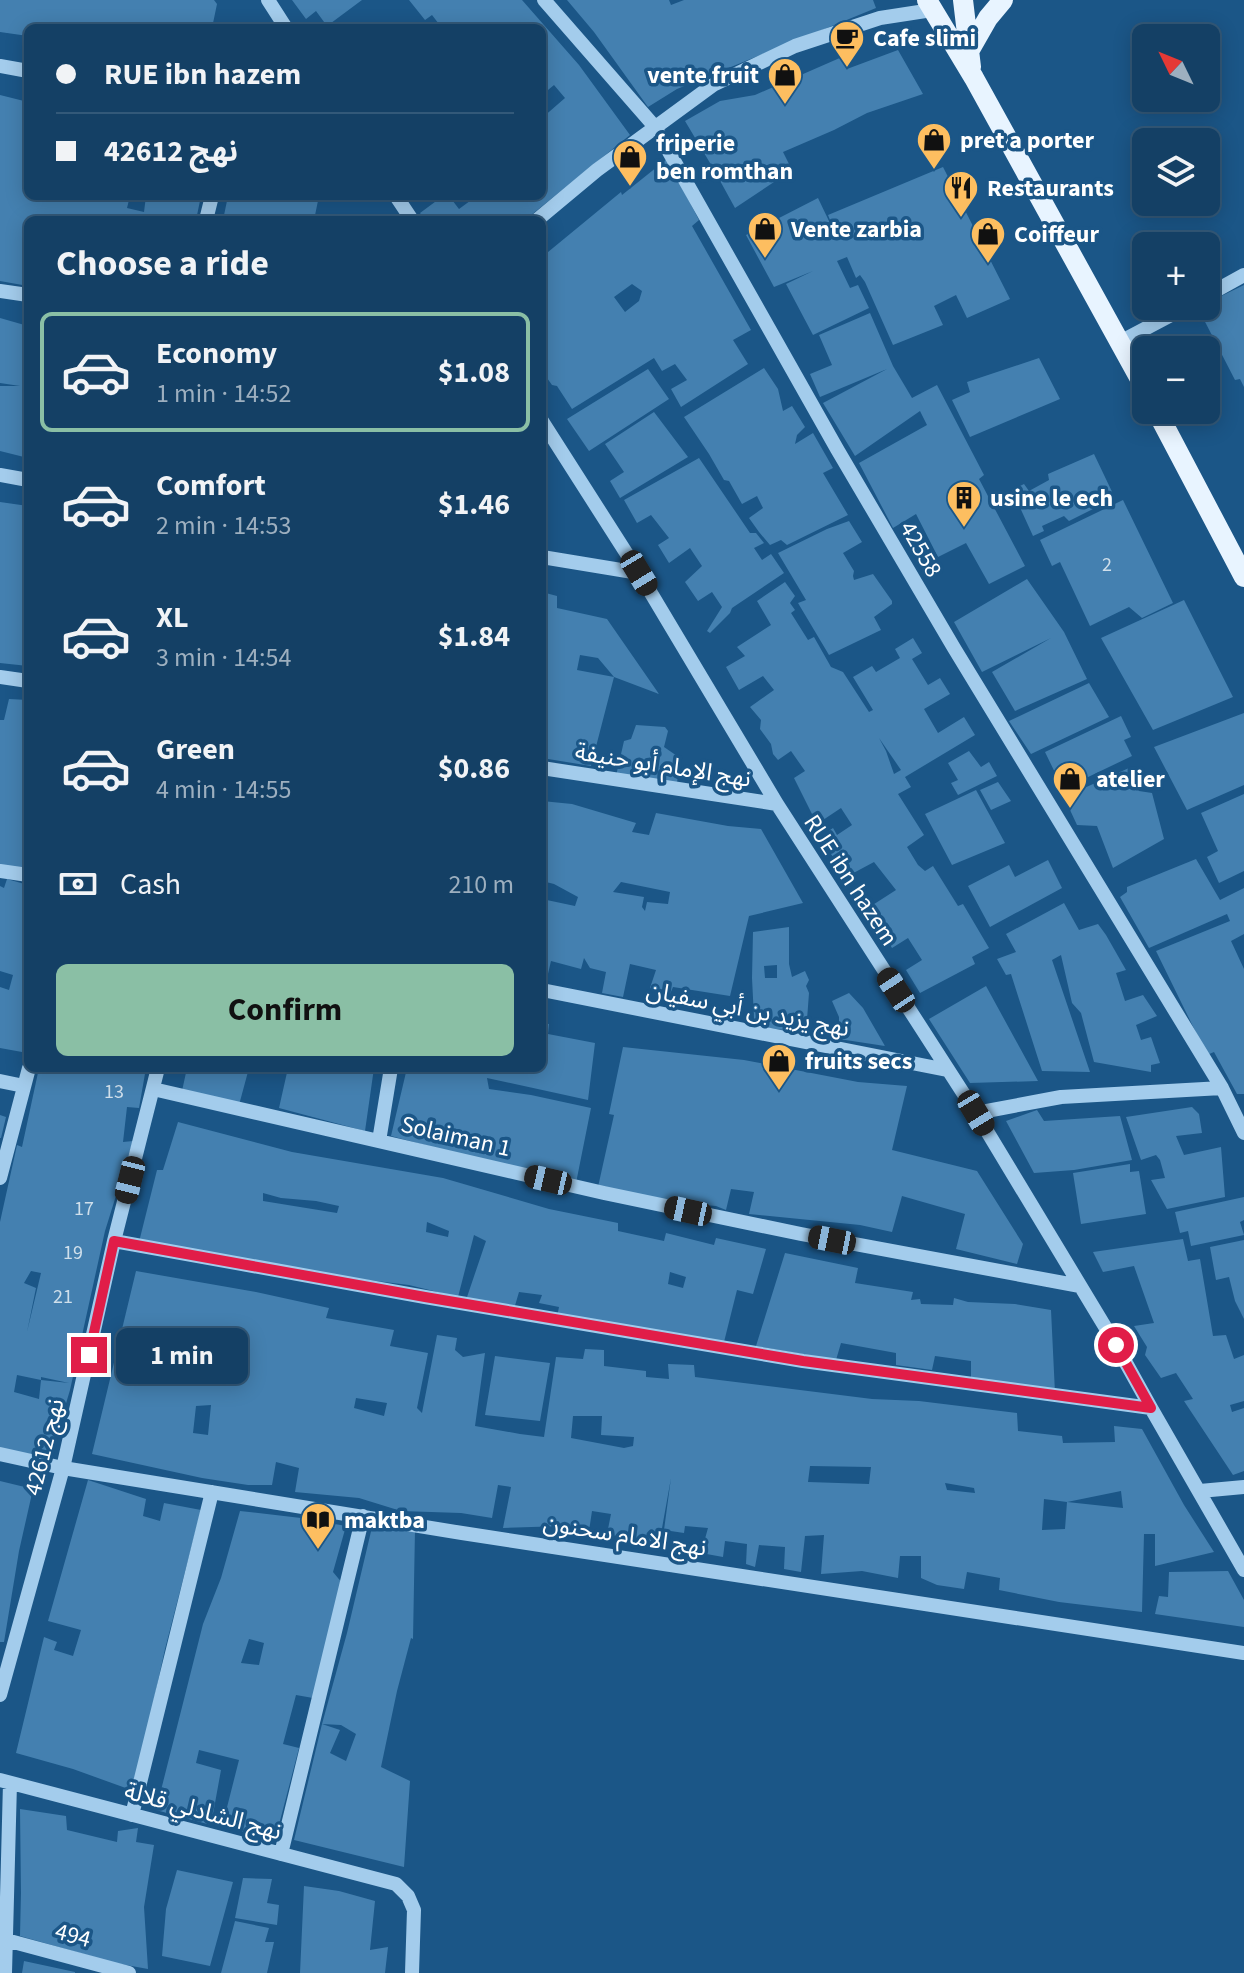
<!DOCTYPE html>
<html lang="en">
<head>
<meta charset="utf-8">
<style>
  body { margin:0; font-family:"Source Sans 3","Noto Sans Arabic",sans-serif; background:#1d476b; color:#f1f3f6; height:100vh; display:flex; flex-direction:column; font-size:30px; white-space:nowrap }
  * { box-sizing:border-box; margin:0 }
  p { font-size:26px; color:#9dafbf }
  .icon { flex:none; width:44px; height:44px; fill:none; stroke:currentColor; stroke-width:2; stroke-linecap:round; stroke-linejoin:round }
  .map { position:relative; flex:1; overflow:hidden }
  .side { position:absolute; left:24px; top:216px; width:522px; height:856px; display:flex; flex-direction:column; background:#144065; border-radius:12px; box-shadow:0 4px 20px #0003,0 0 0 2px #335979 }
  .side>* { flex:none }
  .hud { position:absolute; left:24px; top:24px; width:522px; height:176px; border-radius:12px; box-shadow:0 4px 20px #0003,0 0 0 2px #335979; display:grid; align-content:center; height:176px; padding:0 32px; background:#144065 }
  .needle { width:52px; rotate:313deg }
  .controls { position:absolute; left:1132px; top:24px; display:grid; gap:16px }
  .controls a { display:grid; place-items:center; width:88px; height:88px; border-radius:12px; background:#144065; box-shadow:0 4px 20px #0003,0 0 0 2px #335979; font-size:40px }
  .end { position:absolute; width:36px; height:36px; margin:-18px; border:10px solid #e11d48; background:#fff; box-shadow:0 0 0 4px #fff }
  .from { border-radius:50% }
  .bubble { position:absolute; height:56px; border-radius:12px; background:#144065; box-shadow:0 4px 20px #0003,0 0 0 2px #335979; font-size:26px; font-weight:700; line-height:56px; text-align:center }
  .car { position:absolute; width:24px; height:48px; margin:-24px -12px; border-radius:10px; box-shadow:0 0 6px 2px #0007; background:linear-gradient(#222 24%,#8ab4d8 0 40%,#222 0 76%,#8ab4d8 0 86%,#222 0) }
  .hud b { display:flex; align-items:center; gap:28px; height:76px; font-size:30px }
  .hud b+b { border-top:2px solid #335979 }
  .hud i { width:20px; height:20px; background:#f1f3f6 }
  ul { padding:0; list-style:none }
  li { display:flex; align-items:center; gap:24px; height:120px; margin:0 16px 12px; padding:0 16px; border:4px solid transparent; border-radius:12px }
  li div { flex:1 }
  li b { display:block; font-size:30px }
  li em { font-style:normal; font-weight:700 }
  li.active { border-color:#8abfa5 }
  li>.icon { width:72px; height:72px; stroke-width:1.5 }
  h2 { padding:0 32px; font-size:36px; line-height:96px }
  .pay { display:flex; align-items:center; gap:20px; height:88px; padding:0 32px; font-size:30px }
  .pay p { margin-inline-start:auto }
  .primary-button { display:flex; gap:16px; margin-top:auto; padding:16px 32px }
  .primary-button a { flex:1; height:92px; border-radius:12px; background:#8abfa5; color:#111; font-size:32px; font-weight:700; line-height:92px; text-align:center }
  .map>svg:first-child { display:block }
  .building { fill:#4480b0; fill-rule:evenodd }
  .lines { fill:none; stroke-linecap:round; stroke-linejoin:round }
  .minor { stroke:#a3ccec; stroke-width:14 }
  .major { stroke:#e8f4ff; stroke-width:20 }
  .route { stroke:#e11d48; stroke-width:10 }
  .labels { text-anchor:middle; stroke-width:7; stroke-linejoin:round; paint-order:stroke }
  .number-label { font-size:20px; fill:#d0dfeb }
  .poi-label { font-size:24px; font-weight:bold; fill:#fff; stroke:#1b5687; text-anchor:start }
  .street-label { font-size:24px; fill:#fff; stroke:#1b5687 }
</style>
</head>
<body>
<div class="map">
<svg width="1244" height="1973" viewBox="0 0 1244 1973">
  <rect width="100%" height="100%" fill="#1b5687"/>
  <path class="building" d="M0 0H214L217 4 212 28H28V36L0 32Z
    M292 0H362L327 26 316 11 306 19Z
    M409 0H522L579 65 630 135 525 220H425L420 213 443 196H449L459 209 474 198 473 196H542V118L565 98 554 85 542 95V28H442L432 15 425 20Z
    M567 0H669L671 5 684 0H873L876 8 677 89 648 107 594 32Z
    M898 50 923 94 867 113 834 130 783 152 792 170 735 208 713 168 685 121 720 101 755 95 842 57 847 69Z
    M0 95 28 102V196H34L33 198 47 199V196H130L127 208 144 212 146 196H201L196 220H28V286L0 281Z
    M667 159 699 220 692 226 751 330 733 340 748 364 681 407 671 389 687 380 675 364 662 371 654 358 572 409 557 386 552 385 542 371V257L621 192 622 195ZM632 284 642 291 639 301 625 312 614 297Z
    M943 167 1010 299 967 318 956 295 934 306 943 325 893 345 865 282 860 275 856 278 847 257 837 261 850 288 858 285 869 308 813 335 786 284 813 271 774 287 746 235 818 198 838 240 828 215Z
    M228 196H319L314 220H223Z
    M1244 285V387L1240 379 1235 380 1202 316 1207 303Z
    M870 313 893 366 912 398 937 385 984 475 979 479 1025 566 989 584 966 543 938 557 916 514 893 528 859 463 927 425 920 411 855 456 823 403 887 369 820 397 810 374 832 365 819 335Z
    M0 318 28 326V458L0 451V386H20L0 383Z
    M1039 358 1060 399 970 437 952 400 970 392 967 382Z
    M764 368 778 389 783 411 792 406 805 427 797 435 795 444 813 433 833 468 823 473 848 515 787 545 781 540 770 545 759 532 749 518 763 508 757 496 742 504 729 481 724 480 709 454 684 417Z
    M648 369 669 399 589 451 567 419Z
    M654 412 688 457 620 498 610 481 624 472 605 444Z
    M1094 454 1115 498 1069 521 1064 516 1042 526 1044 531 1033 536 1012 490 1024 484 1029 491 1049 480 1048 474Z
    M699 458 750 533H756L764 543 754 548 762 560 771 554 784 573 732 608 730 613 710 633 707 631 722 607 712 592 698 601 685 582 702 566 690 548 669 563 658 545 669 538 651 515 637 523 624 500Z
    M1123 500 1173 603 1142 618 1129 607 1090 626 1060 562 1052 566 1040 540Z
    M0 502 28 506V666L0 663Z
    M849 521 862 542 843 553 854 571 853 576 854 580 873 574 892 601V604L874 617 881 630 829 655 798 603 806 600 778 553 827 529Z
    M1027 579 1064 632 1087 679 1015 711 992 672 1051 638 982 672 954 622Z
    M785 582 795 596 790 603 795 610 791 613 808 640 814 637 831 667 843 672 869 712 873 710 853 677 872 666 876 672 900 658 895 649 913 638 922 653 912 659 928 685 940 678 950 694 924 709 938 733 964 717 975 735 905 777 911 787 898 794 924 835 907 847 918 865 925 871 933 866 958 906 963 904 989 948 972 957 975 964 920 993 906 970 922 960 908 938 892 948 868 908 896 890 874 862 846 877 820 837 833 828 837 835 852 825 841 808 817 824 794 778 805 771 791 751 778 760 773 754 771 744 760 729 761 720 750 707 774 690 763 676 739 690 726 667 745 656 737 647 771 625 757 601ZM879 738 901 770 894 774 886 751Z
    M542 592 557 596V608L607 619 659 694 614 677 591 766 542 758ZM580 655 598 658 614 677 577 670Z
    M1184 600 1233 697 1153 730 1101 638Z
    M1089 683 1109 717 1031 754 1009 721Z
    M9 699 28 700V870L0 866V720H4Z
    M1244 713V785L1187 810 1154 747Z
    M1121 716 1131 737 1124 740 1132 756 1063 789 1045 752Z
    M636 725 665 727 668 731 664 747 680 758 677 783 616 776 624 741 631 739Z
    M969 751 981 767 989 762 997 776 958 795 951 783 958 780 948 763Z
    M1129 768 1139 791 1152 793 1164 839 1113 868 1097 826 1077 825 1064 797Z
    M998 782 1011 801 991 810 980 790Z
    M976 790 1005 843 952 865 925 814Z
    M1244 794V871L1219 883 1207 857 1218 851 1201 813Z
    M542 801 572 804 636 823 632 832 649 835 656 813 728 826 761 829 803 903 749 916 730 996 673 987 670 994 650 988 656 970 630 964 623 997 602 993 606 972 590 968 584 958 581 969 551 961 547 978 542 977V899L575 906 578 897 554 884 542 881ZM621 882 670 892 668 904 647 902 645 911 642 907 644 897 613 892Z
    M1196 859 1220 900 1244 888V934L1231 941 1244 969V1094H1237L1214 1052 1207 1055 1156 951 1230 921 1227 914 1149 948 1120 897 1127 892V887Z
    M1048 860 1062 888 990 927 968 886 1009 865 1015 877Z
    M7 879 28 885V1027L22 1052 0 1048V987L9 990 13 975 0 971V886L4 888Z
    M1064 903 1079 930 1098 924 1106 935 1126 970 1116 973 1125 1001 1143 995 1157 1016 1136 1025 1141 1040 1151 1037 1160 1063 1151 1065V1072L1094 1062 1081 1013 1072 1003 1061 955 1052 960 1090 1072 1042 1071 1011 974 1006 975 997 959 1016 952 1006 934Z
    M789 927V964L792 977 805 971 809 980 806 986 809 993 806 1033 769 1028 765 1020 753 1024 754 1018 752 978 753 932ZM777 965V978H765L764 966Z
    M986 986 1038 1081 970 1083 929 1019Z
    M849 993 863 1008 885 1046 839 1039V1017L832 1001Z
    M542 1023 549 1024 548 1034 595 1043 588 1100 487 1078 489 1089 531 1095 591 1108 576 1183 519 1170 391 1136 407 1068H542Z
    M623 1047 744 1060 858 1082 907 1086 892 1150 977 1171 1023 1244 1017 1264 956 1249 965 1214 902 1196 892 1232 860 1225 749 1214 754 1192 731 1189 726 1210 716 1206 668 1202 598 1187 614 1115 609 1114Z
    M39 1068H146L139 1108 127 1107 123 1142 133 1141 105 1231 70 1390 50 1457 0 1450V1222L17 1145 22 1147ZM31 1271 41 1273 27 1332 36 1288 24 1283ZM17 1375 41 1380V1377L69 1383 41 1380 39 1399 14 1392Z
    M187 1068H249L239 1105 182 1091Z
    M288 1068H374L365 1131 279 1108Z
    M1192 1107 1199 1114 1202 1133 1176 1136 1184 1155 1221 1147 1225 1197 1167 1209 1151 1180 1165 1178 1160 1160 1156 1155 1141 1160 1126 1117Z
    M1037 1110 1044 1121 1120 1116 1132 1160 1074 1170 1034 1173 1006 1121Z
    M0 1115 6 1117 1 1138H0Z
    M178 1122 292 1152 443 1178 549 1209 618 1223V1231L664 1241 666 1233 714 1245 716 1238 766 1249 753 1294 737 1290 724 1342 557 1317 559 1307 539 1303 542 1295 519 1292 514 1309 466 1300 486 1241 474 1235 458 1297 409 1285 352 1278 139 1242 157 1170H163ZM263 1193 281 1198 316 1201 339 1206 337 1213 263 1201ZM427 1222 449 1231 448 1237 426 1232ZM670 1272 686 1277 683 1288 668 1284Z
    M1130 1164V1172L1139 1171 1146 1214 1081 1224 1073 1173Z
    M1244 1197V1220L1240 1222 1244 1235 1191 1246 1188 1231 1180 1233 1175 1212Z
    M1183 1239 1188 1261 1200 1259 1213 1336 1226 1335 1234 1359 1244 1355V1401L1230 1405 1232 1412 1244 1408V1471L1233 1475 1184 1401 1193 1399 1176 1373 1161 1378 1145 1355 1147 1347 1134 1326 1154 1323 1134 1266 1103 1272 1093 1252Z
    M1244 1240V1319L1235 1301 1229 1277 1216 1280 1210 1247Z
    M785 1253 858 1268 855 1283 913 1292 911 1300 920 1299 921 1304 953 1305 954 1298 968 1302 1015 1304 1051 1310 1055 1393 971 1377V1361L935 1356 932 1370 896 1365V1353L841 1343 836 1360 756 1346Z
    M136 1271 256 1292 329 1308 326 1318 394 1330 390 1346 428 1353 417 1408 422 1413 437 1335 457 1338 455 1350 463 1357 485 1353 475 1426 520 1434 544 1437 556 1357 583 1359 585 1349 604 1350V1366L646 1371V1377L669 1379 668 1364 694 1365 695 1377 872 1399 919 1401 1017 1413 1018 1431 1062 1436 1063 1443 1115 1442 1114 1426 1142 1429 1184 1505 1214 1552 1155 1566V1534H1144L1142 1612 1059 1602 999 1590 1000 1578 967 1572 964 1589 937 1585 921 1578V1556H900L898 1578 862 1571 821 1574 824 1535 805 1536 801 1572 784 1569 785 1547 759 1545 755 1567 746 1564 747 1544 725 1541 723 1557 701 1553 708 1528 685 1526 684 1533 664 1530 671 1478 659 1545 607 1534 611 1514 592 1511 589 1531 563 1526 503 1528 511 1487 498 1485 492 1518 461 1513 401 1511 359 1498 295 1492 299 1468 276 1462 272 1485H248L202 1478 92 1454ZM356 1398 387 1403 384 1416 354 1408ZM211 1405 208 1435 193 1433 196 1406ZM573 1416H602L601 1435 634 1437 633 1446 624 1448 571 1438ZM810 1466 871 1467 869 1484 808 1482ZM945 1483 974 1488 975 1493 947 1490ZM1121 1491 1123 1508 1067 1502 1065 1529 1042 1530 1044 1499 1067 1502Z
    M495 1356 550 1363 540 1421 485 1415Z
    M88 1480 146 1499 143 1516 160 1521 164 1503 201 1510 165 1649 134 1791 73 1769 16 1753 44 1637 57 1642 54 1650 73 1656 81 1630 48 1621Z
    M0 1481 33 1489 19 1551 4 1642H0Z
    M240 1511 301 1518 346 1526 333 1572 343 1584 313 1698 296 1695 283 1744 299 1748 275 1840 222 1827 239 1760 199 1750 196 1763 221 1770 211 1825 156 1810 203 1624 221 1578ZM249 1639 264 1643 259 1665 241 1663Z
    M373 1523 415 1529 413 1639 411 1638 397 1691 381 1767 410 1781 404 1867 294 1840 322 1724 340 1730 330 1753 346 1761 356 1734 341 1725 322 1724 347 1633Z
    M1228 1571 1244 1600V1627L1155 1614 1159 1596 1168 1597 1169 1572Z
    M20 1809 66 1816 67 1830 117 1842 118 1831 138 1828 136 1842 154 1845 144 1907 148 1969 115 1963 20 1936 21 1893Z
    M177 1870 233 1882 210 1966 162 1956 166 1909Z
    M243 1878 272 1879 267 1903 279 1905 277 1925 235 1918Z
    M304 1886 339 1891 375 1901 370 1950 388 1947 385 1973H300Z
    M235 1921 269 1928 265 1942H274L267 1973H221Z
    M24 1961 75 1972V1973H22Z"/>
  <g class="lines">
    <path class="minor" d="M268 0 286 28
      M544 0 655 127 837 449 954 648 1222 1088 1244 1133
      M0 66 28 71
      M396 196 412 220
      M206 220 212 196
      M537 220 597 170 713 85 795 46 880 18 932 10
      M0 291 28 295
      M1206 296 1244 275
      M1120 342 1188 306
      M542 421 639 573 777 804 976 1113 1116 1345 1151 1408 1244 1570
      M0 475 28 480
      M542 557 639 573
      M0 677 28 681
      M542 768 777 804
      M0 871 28 875
      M542 990 947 1070
      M0 1081 24 1086
      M153 1089 604 1193 801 1234 1080 1286
      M976 1113 1061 1097 1222 1088
      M379 1141 391 1068
      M0 1178 29 1068
      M114 1241 425 1297 803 1361 1151 1408
      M0 1454 63 1468 462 1533 1244 1653
      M1200 1491 1244 1487
      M0 1695 63 1468 114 1241 158 1068
      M0 1780 396 1884 408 1896 414 1910 412 1973
      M132 1815 212 1492
      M281 1854 363 1516
      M6 1940 129 1973
      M5 1973 10 1783"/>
    <path class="major" d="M927 0 974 78 1146 390
      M963 0 971 67
      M968 53 988 18 1003 0
      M1156 410 1244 577"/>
  </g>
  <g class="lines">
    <path class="route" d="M89 1355 114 1241 425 1297 803 1361 1151 1408 1116 1345"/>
  </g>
  <defs>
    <symbol id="cafe-pin" viewBox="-11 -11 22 30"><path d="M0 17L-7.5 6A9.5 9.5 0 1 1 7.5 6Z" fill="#fdbe60" stroke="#1b5687"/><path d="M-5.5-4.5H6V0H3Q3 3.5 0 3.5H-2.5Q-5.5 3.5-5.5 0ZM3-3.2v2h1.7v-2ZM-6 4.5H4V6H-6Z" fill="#111"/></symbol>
    <symbol id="shop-pin" viewBox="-11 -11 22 30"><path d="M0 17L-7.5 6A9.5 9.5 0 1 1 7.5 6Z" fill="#fdbe60" stroke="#1b5687"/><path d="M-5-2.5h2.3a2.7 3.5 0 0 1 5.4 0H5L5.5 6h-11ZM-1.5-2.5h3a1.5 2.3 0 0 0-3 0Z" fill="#111"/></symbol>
    <symbol id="restaurant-pin" viewBox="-11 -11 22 30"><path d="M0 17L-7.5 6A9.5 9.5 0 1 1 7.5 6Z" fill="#fdbe60" stroke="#1b5687"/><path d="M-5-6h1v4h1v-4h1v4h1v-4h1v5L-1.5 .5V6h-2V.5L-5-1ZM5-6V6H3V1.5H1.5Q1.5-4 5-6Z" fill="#111"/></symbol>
    <symbol id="building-pin" viewBox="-11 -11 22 30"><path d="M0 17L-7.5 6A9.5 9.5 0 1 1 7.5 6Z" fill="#fdbe60" stroke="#1b5687"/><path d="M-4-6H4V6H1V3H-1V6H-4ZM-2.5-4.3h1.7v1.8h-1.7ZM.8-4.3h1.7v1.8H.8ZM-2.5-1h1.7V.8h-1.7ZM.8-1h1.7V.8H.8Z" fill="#111"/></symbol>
    <symbol id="library-pin" viewBox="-11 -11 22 30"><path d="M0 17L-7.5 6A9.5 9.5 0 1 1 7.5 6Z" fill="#fdbe60" stroke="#1b5687"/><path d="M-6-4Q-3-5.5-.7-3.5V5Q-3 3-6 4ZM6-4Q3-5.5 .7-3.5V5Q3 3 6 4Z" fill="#111"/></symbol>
  </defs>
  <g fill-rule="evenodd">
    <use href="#cafe-pin" x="827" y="18" width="40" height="54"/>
    <use href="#shop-pin" x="765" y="55" width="40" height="54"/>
    <use href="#shop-pin" x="914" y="120" width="40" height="54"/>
    <use href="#shop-pin" x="610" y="137" width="40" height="54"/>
    <use href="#restaurant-pin" x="941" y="168" width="40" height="54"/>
    <use href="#shop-pin" x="745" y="209" width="40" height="54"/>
    <use href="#shop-pin" x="968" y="214" width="40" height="54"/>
    <use href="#building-pin" x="944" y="478" width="40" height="54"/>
    <use href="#shop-pin" x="1050" y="759" width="40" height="54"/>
    <use href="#shop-pin" x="759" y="1041" width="40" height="54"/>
    <use href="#library-pin" x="298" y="1500" width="40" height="54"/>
  </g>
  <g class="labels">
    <g class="number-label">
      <text x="1107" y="571">2</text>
      <text x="114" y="1098">13</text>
      <text x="84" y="1215">17</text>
      <text x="73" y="1259">19</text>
      <text x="63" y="1303">21</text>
    </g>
    <g class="poi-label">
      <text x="873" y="46">Cafe slimi</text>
      <text x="759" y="83" text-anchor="end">vente fruit</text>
      <text x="960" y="148">pret a porter</text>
      <text x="656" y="151">friperie<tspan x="656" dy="28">ben romthan</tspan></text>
      <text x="987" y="196">Restaurants</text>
      <text x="791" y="237">Vente zarbia</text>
      <text x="1014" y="242">Coiffeur</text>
      <text x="990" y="506">usine le ech</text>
      <text x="1096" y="787">atelier</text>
      <text x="805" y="1069">fruits secs</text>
      <text x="344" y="1528">maktba</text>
    </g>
    <g class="street-label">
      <text transform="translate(921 549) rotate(60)" y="8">42558</text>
      <text transform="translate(663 765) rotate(9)" y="8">نهج الإمام أبو حنيفة</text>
      <text transform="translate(851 880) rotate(57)" y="8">RUE ibn hazem</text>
      <text transform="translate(748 1009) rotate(11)" y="8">نهج يزيد بن أبي سفيان</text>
      <text transform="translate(456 1136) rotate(13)" y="8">Solaiman 1</text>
      <text transform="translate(44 1447) rotate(-76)" y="8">نهج 42612</text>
      <text transform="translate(625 1535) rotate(9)" y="8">نهج الامام سحنون</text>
      <text transform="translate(203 1811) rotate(15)" y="8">نهج الشادلي قلالة</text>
      <text transform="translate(73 1935) rotate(15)" y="8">494</text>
    </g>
  </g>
</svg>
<div class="controls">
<a><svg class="needle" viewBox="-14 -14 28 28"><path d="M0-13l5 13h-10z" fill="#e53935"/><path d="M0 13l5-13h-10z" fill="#9dafbf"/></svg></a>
<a><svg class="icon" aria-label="layers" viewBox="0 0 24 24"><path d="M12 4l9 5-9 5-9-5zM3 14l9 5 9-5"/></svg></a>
<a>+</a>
<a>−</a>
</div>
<i class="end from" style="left:1116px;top:1345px"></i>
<i class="end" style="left:89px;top:1355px"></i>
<div class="bubble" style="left:116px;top:1328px;width:132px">1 min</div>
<i class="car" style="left:639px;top:573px;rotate:149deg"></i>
<i class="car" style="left:896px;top:990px;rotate:327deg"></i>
<i class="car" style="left:976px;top:1113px;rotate:149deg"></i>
<i class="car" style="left:130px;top:1180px;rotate:194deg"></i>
<i class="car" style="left:548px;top:1180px;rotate:283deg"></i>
<i class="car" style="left:688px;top:1211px;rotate:282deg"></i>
<i class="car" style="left:832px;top:1240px;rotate:281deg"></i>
<div class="hud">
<b><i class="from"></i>RUE ibn hazem</b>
<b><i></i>نهج 42612</b>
</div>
<section class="side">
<h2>Choose a ride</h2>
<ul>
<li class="active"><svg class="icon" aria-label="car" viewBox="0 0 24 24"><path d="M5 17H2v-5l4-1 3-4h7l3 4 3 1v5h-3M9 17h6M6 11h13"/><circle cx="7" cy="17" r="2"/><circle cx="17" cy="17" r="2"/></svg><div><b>Economy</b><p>1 min · 14:52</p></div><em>$1.08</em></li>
<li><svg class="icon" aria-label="car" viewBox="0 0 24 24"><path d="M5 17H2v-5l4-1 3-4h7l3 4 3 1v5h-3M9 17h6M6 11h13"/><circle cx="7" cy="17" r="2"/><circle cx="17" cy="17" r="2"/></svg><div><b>Comfort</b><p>2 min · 14:53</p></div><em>$1.46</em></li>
<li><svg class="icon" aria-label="car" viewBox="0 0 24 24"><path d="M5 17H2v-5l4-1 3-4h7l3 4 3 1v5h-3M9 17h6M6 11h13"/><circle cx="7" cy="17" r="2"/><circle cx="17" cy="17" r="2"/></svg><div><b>XL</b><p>3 min · 14:54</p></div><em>$1.84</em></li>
<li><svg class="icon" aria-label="car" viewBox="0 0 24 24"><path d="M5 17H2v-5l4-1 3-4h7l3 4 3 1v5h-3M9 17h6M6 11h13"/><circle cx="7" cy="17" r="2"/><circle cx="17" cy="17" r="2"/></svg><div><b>Green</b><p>4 min · 14:55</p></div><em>$0.86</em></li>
</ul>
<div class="pay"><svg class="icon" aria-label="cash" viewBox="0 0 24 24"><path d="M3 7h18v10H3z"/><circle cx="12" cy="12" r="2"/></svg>Cash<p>210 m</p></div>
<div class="primary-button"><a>Confirm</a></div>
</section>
</div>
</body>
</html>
